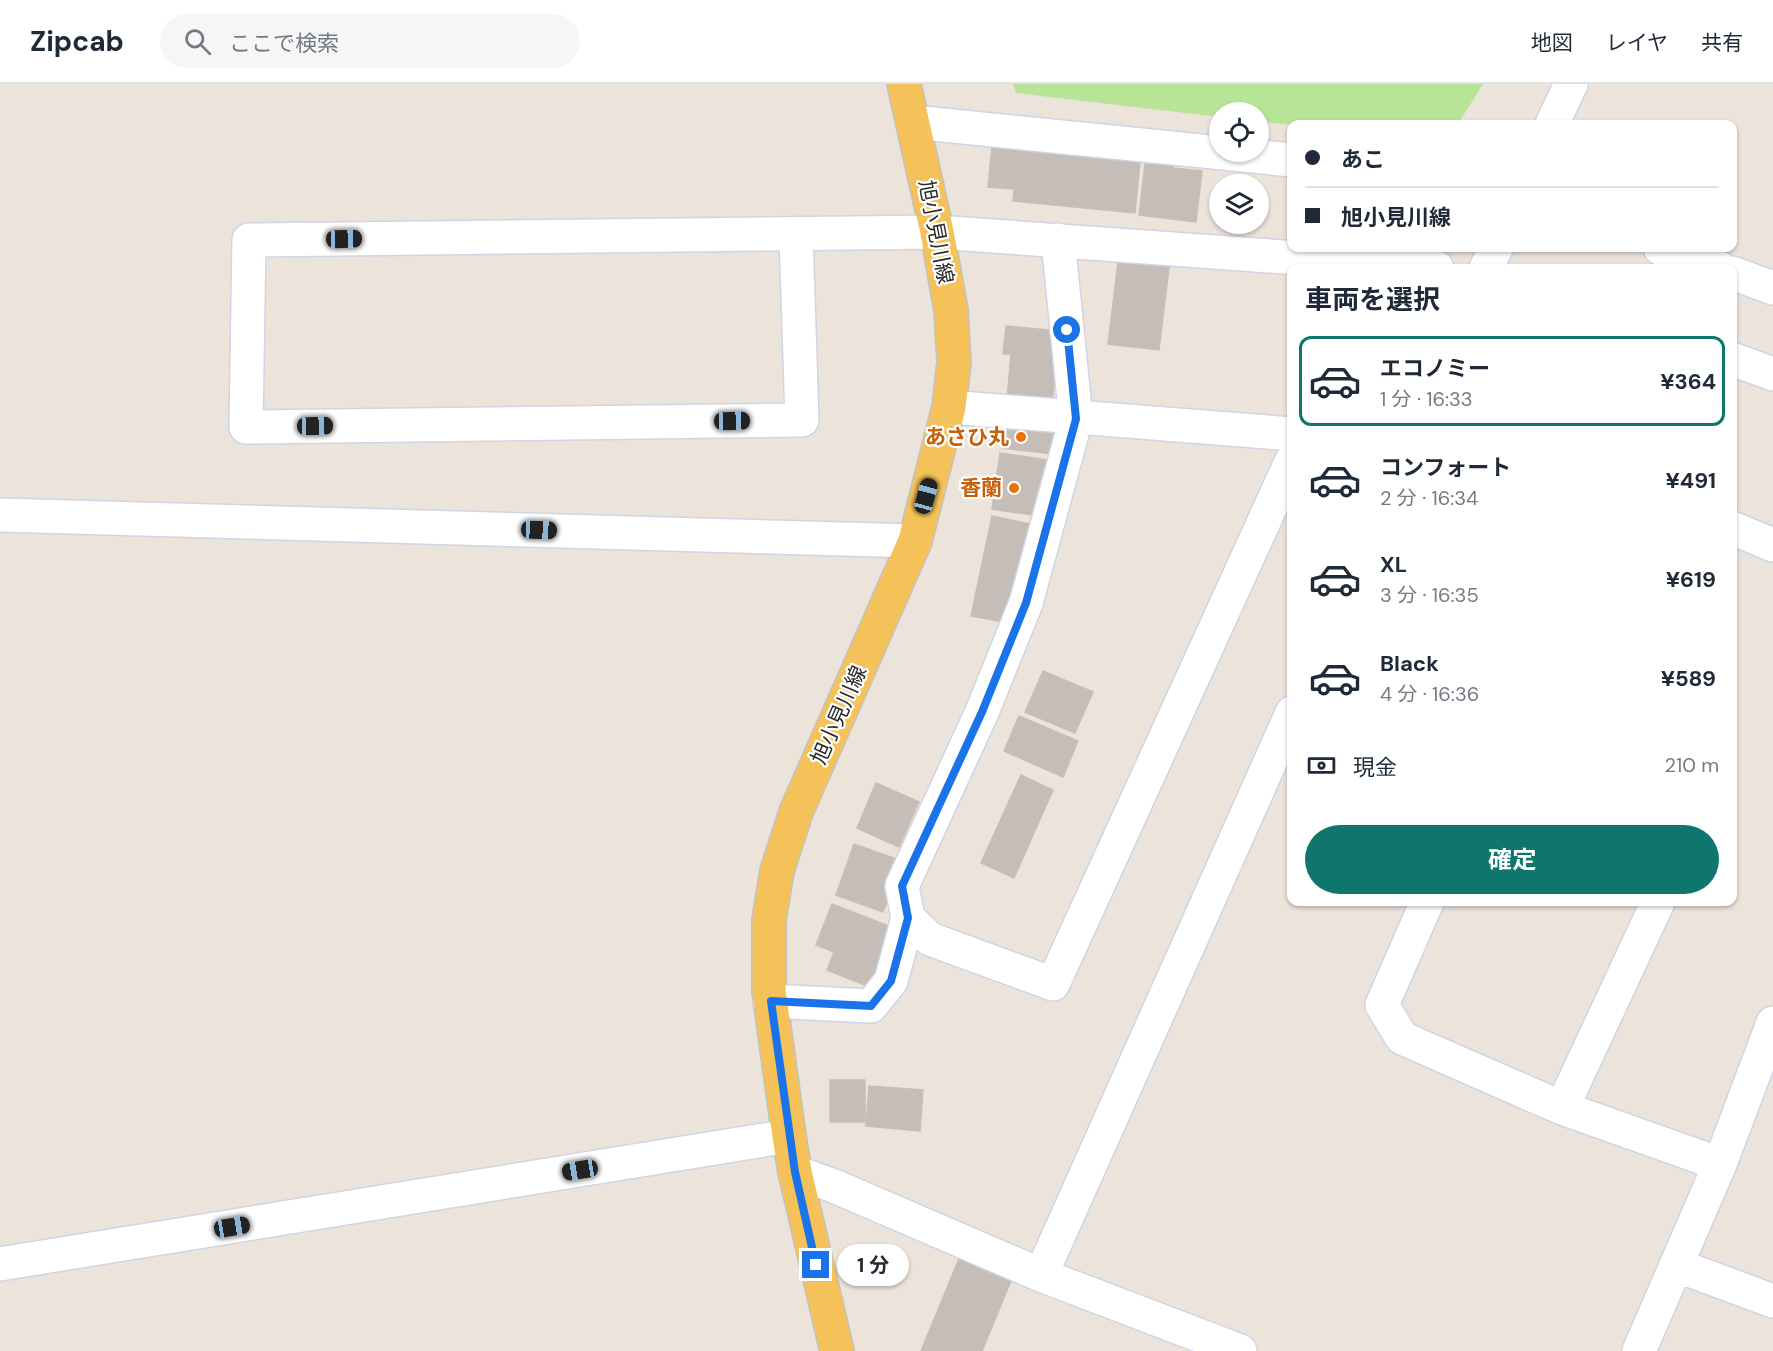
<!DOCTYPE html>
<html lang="ja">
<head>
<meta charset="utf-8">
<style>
  body { margin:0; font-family:"DM Sans","Noto Sans JP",sans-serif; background:#f6f6f7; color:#1f2937; height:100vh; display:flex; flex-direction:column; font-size:22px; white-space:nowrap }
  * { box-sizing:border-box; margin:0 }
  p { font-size:20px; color:#747a83 }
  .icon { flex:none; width:33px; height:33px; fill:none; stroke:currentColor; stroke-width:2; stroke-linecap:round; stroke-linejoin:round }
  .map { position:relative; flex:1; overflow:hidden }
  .drawer { position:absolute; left:1287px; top:180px; width:450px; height:642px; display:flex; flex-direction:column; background:#fff; border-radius:12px; box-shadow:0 2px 4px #0004 }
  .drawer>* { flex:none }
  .top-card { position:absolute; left:1287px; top:36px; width:450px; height:132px; border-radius:12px; box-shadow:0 2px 4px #0004; display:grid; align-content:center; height:132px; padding:0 18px; background:#fff }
  .tools { position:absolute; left:1209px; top:18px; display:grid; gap:12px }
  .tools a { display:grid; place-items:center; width:60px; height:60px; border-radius:50%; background:#fff; box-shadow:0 2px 4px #0004; font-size:30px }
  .end { position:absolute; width:27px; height:27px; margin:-14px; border:8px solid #1a73e8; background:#fff; box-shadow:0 0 0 3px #fff }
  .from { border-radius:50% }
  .bubble { position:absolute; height:42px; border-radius:21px; background:#fff; box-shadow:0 2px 4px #0004; font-size:20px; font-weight:700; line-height:42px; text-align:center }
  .car { position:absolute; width:18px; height:36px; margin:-18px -9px; border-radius:8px; box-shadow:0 0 4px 2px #0007; background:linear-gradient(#222 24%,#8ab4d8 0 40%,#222 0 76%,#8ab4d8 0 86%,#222 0) }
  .top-card b { display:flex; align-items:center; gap:21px; height:57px; font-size:22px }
  .top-card b+b { border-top:2px solid #e0e1e3 }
  .top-card i { width:15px; height:15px; background:#1f2937 }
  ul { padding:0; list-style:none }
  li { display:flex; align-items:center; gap:18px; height:90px; margin:0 12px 9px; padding:0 6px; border:3px solid transparent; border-radius:12px }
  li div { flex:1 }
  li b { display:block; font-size:22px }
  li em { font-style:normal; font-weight:700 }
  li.active { border-color:#0f766e }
  li>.icon { width:54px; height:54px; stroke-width:1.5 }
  h2 { padding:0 18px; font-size:27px; line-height:72px }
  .pay { display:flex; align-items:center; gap:15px; height:66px; padding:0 18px; font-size:22px }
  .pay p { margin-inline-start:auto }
  .primary-button { display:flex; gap:12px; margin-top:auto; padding:12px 18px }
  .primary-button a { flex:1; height:69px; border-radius:36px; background:#0f766e; color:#fff; font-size:24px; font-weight:700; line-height:69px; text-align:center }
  header { display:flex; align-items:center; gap:36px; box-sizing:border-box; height:84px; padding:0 30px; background:#fff; border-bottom:2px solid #e0e1e3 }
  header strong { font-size:28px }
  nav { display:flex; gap:33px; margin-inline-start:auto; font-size:21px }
  .search { width:420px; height:54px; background:#f6f6f7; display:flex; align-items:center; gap:15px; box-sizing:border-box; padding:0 21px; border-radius:33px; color:#747a83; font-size:22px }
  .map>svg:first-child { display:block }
  .green { fill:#b7e496 }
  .building { fill:#c4bdb8; stroke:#c7bfb5; stroke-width:1.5 }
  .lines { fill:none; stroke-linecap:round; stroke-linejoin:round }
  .minor-casing { stroke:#d0d5e3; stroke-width:36 }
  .major-casing { stroke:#c3c3c3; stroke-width:36 }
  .minor { stroke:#fff; stroke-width:33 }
  .major { stroke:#f4c258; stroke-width:33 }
  .route { stroke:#1a73e8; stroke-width:8 }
  .food-dot { fill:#e8710a; stroke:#fff; stroke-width:2 }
  .labels { text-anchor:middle; stroke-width:4.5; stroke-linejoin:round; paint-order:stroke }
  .street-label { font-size:21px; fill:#292929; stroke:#fff }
  .food-label { font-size:21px; font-weight:bold; fill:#c56008; stroke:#fff; text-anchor:end }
</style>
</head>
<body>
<header>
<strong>Zipcab</strong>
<div class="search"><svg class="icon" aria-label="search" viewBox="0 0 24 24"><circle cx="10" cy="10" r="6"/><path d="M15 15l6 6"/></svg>ここで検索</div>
<nav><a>地図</a><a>レイヤ</a><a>共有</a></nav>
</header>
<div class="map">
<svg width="1773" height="1267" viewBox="0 0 1773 1267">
  <rect width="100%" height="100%" fill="#ece3db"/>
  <path class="green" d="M1013 0H1483L1458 40 1291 41 1259 37 1258 28H1220L1219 33 1016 9Z"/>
  <path class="building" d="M993 52 1141 67 1135 129 1013 117 1014 105 988 103Z
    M1151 68 1175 71 1173 84 1202 87 1196 138 1139 131 1145 80 1149 81Z
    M1119 170 1170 176 1159 266 1108 260Z
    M1006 242 1059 247 1052 320 1007 316 1011 270H1003Z
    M1006 339 1055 345 1053 370 1002 364Z
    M1000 369 1047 376 1039 432 992 425Z
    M992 432 1035 441 1014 540 971 532Z
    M1043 587 1093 608 1075 649 1025 628Z
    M1019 632 1078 657 1063 693 1004 667Z
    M1021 691 1053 706 1014 794 981 779Z
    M876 699 919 718 899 763 857 744Z
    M854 760 902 777 883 828 836 811Z
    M832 820 894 844 870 903 827 886 834 868 816 861Z
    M830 996H865V1038H830Z
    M869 1002 923 1006 920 1047 866 1042Z
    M961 1170 1013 1192 982 1267H921Z"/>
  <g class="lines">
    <defs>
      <path id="minor" d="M913 38 1292 76
        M1552 40 1571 0
        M796 150 802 336 246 343 249 156 937 148 1437 184
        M1058 156 1076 335 1026 519 982 628 902 802 908 834 930 855 1053 900 1292 376
        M1660 164 1719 184
        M1486 184 1496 164
        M1732 189 1773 204
        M1732 275 1773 290
        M949 323 1292 350
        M0 431 915 457
        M1732 444 1773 461
        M1427 818 1382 921 1402 954 1562 1024 1720 1080
        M770 917 871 922 891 897 908 834
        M1562 1024 1658 818
        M795 1088 834 1102 1041 1191 1240 1267
        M0 1180 789 1052
        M1676 1181 1773 1217
        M1041 1191 1292 629
        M1639 1267 1720 1080 1773 939"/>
      <path id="major" d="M837 1267 795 1088 789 1052 769 907V836L777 787 796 728 915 457 949 323 954 278 951 226 937 148 904 0"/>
    </defs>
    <use href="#minor" class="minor-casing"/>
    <use href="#major" class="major-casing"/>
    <use href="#minor" class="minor"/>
    <use href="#major" class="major"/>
  </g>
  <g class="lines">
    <path class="route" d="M816 1181 795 1088 771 917 871 922 891 897 908 834 902 802 982 628 1026 519 1076 335 1067 246"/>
  </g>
  <g class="food-dot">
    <circle cx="1021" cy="353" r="6"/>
    <circle cx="1014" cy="404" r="6"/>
  </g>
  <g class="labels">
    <g class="street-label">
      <text transform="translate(936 148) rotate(79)" y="7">旭小見川線</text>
      <text transform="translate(839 631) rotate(-66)" y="7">旭小見川線</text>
    </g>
    <g class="food-label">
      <text x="1009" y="360">あさひ丸</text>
      <text x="1002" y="411">香蘭</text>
    </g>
  </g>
</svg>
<div class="tools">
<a><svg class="icon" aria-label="locate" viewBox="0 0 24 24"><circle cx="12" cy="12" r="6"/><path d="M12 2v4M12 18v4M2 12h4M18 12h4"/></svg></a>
<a><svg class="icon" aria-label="layers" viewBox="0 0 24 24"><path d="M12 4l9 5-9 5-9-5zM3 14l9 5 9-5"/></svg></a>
</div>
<i class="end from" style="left:1067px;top:246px"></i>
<i class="end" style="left:816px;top:1181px"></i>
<div class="bubble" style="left:837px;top:1160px;width:72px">1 分</div>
<i class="car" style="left:344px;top:155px;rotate:89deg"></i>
<i class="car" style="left:732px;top:337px;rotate:89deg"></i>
<i class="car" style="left:315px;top:342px;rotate:89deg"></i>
<i class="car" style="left:926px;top:412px;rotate:15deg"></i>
<i class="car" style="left:539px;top:446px;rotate:92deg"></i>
<i class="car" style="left:580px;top:1086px;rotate:261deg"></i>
<i class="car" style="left:232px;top:1143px;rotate:81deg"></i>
<div class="top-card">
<b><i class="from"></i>あこ</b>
<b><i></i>旭小見川線</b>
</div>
<section class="drawer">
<h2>車両を選択</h2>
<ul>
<li class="active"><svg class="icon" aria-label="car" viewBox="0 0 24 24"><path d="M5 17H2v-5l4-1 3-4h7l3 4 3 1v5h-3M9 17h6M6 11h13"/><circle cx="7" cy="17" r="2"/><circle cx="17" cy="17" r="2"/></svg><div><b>エコノミー</b><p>1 分 · 16:33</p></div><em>¥364</em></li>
<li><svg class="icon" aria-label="car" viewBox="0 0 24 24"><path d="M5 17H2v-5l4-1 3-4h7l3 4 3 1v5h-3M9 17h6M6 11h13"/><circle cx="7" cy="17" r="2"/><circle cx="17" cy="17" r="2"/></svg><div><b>コンフォート</b><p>2 分 · 16:34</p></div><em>¥491</em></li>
<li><svg class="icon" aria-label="car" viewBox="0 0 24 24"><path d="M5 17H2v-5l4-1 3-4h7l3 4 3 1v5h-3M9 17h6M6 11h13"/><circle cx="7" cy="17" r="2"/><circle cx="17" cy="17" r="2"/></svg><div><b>XL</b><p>3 分 · 16:35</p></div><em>¥619</em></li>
<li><svg class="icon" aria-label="car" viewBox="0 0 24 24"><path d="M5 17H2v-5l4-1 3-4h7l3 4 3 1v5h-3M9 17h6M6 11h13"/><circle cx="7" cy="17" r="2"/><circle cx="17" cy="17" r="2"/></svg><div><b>Black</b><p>4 分 · 16:36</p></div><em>¥589</em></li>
</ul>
<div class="pay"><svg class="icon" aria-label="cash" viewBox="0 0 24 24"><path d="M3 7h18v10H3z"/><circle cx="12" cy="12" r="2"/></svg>現金<p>210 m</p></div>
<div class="primary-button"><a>確定</a></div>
</section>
</div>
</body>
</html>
